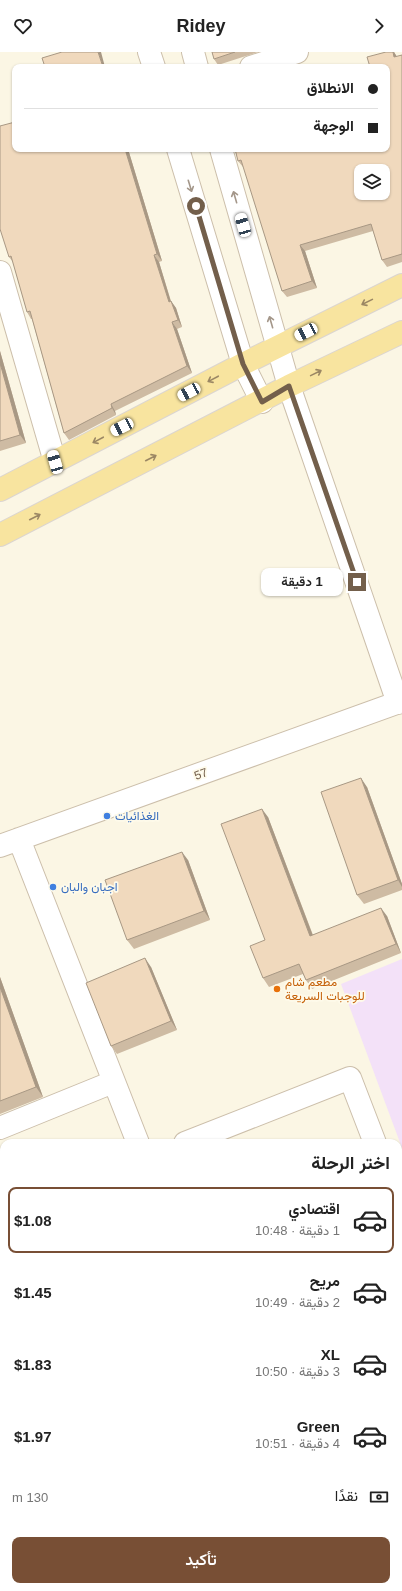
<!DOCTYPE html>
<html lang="ar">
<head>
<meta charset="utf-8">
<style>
  body { margin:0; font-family:Arial,Vazirmatn,sans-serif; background:#f6f6f6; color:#222; direction:rtl; height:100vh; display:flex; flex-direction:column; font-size:15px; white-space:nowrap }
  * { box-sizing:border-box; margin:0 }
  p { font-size:13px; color:#767676 }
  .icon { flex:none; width:22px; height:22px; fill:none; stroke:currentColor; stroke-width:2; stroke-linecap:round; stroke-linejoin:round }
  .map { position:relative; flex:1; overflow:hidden; direction:ltr }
  .drawer { position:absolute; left:0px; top:1087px; width:402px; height:452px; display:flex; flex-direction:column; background:#fff; border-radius:12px 12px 0 0; box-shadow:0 1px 3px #0004; direction:rtl }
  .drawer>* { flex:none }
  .hud { position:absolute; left:12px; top:12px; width:378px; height:88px; border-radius:8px; box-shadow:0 1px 3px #0004; direction:rtl; display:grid; align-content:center; height:88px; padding:0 12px; background:#fff }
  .controls { position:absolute; left:354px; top:112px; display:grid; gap:8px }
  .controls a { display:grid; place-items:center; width:36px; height:36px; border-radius:8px; background:#fff; box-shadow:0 1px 3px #0004; font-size:20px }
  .end { position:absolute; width:18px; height:18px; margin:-9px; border:5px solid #735f4b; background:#fff; box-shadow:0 0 0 2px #fff }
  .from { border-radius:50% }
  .bubble { position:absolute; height:28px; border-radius:8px; background:#fff; box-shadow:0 1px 3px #0004; font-size:13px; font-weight:600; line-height:28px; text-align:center; direction:rtl }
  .car { position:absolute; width:12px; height:24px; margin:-12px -6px; border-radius:5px; box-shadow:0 0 3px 1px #0007; background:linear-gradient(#fff 24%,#345 0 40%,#fff 0 76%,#345 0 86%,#fff 0) }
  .hud b { display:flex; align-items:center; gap:14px; height:38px; font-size:15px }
  .hud b+b { border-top:1px solid #e0e0e0 }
  .hud i { width:10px; height:10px; background:#222 }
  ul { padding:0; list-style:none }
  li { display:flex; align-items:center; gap:12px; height:66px; margin:0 8px 6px; padding:0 4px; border:2px solid transparent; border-radius:8px }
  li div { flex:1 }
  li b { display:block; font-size:15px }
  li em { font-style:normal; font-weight:600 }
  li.on { border-color:#784f35 }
  li>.icon { width:36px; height:36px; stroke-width:1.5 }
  h2 { padding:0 12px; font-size:18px; line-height:48px }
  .pay { display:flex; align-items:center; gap:10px; height:44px; padding:0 12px; font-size:15px }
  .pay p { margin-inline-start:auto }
  .primary-button { display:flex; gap:8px; margin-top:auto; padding:8px 12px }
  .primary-button a { flex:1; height:46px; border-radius:8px; background:#784f35; color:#fff; font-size:16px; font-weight:600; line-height:46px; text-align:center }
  header { display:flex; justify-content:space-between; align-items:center; height:52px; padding:0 12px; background:#fff; font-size:18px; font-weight:600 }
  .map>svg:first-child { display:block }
  .education { fill:#f3e1f8 }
  .forest { fill:url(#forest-crowns) }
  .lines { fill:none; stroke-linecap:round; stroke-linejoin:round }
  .minor-casing { stroke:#ccbfab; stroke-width:24 }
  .major-casing { stroke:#dbd5d0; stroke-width:24 }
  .minor { stroke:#fff; stroke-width:22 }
  .major { stroke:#f8e49f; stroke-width:22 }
  .wall { fill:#cebba3 }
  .shaded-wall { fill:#a89884 }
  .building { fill:#f0d9bd; stroke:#a89884; fill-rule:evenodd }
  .oneway { stroke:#a4978a }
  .oneway2 { stroke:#9b8764 }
  .route { stroke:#735f4b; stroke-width:5 }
  .shop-dot { fill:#3f7fe0; stroke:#fefaea; stroke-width:1.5 }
  .food-dot { fill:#e8710a; stroke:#fefaea; stroke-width:1.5 }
  .labels { text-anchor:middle; stroke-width:3.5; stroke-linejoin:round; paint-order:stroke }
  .street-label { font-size:12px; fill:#735f4b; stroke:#fefaea }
  .shop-label { font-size:12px; fill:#366cbe; stroke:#fefaea; text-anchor:start }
  .food-label { font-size:12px; fill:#c56008; stroke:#fefaea; text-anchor:start }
</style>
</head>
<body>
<header><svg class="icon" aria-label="forward" viewBox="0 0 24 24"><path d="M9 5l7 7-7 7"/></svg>Ridey<svg class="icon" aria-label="heart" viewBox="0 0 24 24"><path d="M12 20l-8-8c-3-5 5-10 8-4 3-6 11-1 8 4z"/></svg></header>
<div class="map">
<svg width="402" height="1539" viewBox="0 0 402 1539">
  <defs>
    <pattern id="forest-crowns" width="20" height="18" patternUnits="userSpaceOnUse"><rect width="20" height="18" fill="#cce8c3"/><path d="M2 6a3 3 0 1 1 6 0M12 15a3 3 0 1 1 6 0" fill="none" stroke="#aabfa0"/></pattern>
  </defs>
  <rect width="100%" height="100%" fill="#fbf6e4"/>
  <path class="education" d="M402 907V1096L341 932Z"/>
  <path class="forest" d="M402 1529V1539H383L382 1536 398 1535V1531Z"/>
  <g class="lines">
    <defs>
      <path id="minor" d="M149 0 154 15
        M193 0 197 15
        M251 15 297 0
        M178 97 243 312 262 350
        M221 97 289 334 398 651
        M0 220 55 410
        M19 787 138 1091
        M0 794 402 649
        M0 1076 113 1030
        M185 1091 350 1026 375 1091
        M398 1150 402 1161
        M0 1202 4 1200
        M398 1229 402 1228
        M0 1343 4 1355
        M0 1389 4 1387
        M398 1510 402 1508
        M370 1535 372 1539
        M308 1539 320 1535"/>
      <path id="major" d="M0 438 243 312 402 233
        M0 483 289 334 402 280"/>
    </defs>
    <use href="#minor" class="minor-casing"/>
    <use href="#major" class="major-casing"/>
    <use href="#minor" class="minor"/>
    <use href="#major" class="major"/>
  </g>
  <path class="wall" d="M212 0H258L218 13 214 7Z
    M386 0H394L397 5 402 3V210L387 215 382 208 373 179 305 199 317 236 287 245 282 239 244 115H243L238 109 235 97H387Z
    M15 97H128L162 209 159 210 171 249 176 256 182 275 177 277 192 321 115 359 116 363 69 388 64 381 32 267H31L27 260 13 210 9 205Z
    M0 299 26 391 0 399Z
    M367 735 402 832V838L364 852 357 843Z
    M268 765 313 883 387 864 401 901 312 937 306 928 303 922 269 935 263 926 265 888Z
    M188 808 210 868 134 897 127 888Z
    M151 915 177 978 117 1002 111 994Z
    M0 925 43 1045 0 1062Z
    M4 1236V1314L0 1308V1237Z
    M4 1448V1511L0 1512V1449Z"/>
  <path class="shaded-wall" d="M98 0H101L105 15H103Z
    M393 0H394L397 5H394Z
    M125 97H128L162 209 157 202Z
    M300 193 305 199 317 236 312 229Z
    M154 203 159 210 173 257 169 250Z
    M171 249 176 256 182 275 178 268Z
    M172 270 177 277 192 321 187 314Z
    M0 299 26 391 20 383 0 311Z
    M111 352 115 359 116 363 112 356Z
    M361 726 367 735 402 832V835L398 828Z
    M262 757 268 765 316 892 310 884Z
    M182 800 188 808 210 868 204 859Z
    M381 856 387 864 401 901 396 892Z
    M145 906 151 915 177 978 171 969Z
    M0 925 43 1045 36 1035 0 935Z
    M213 1535H216L218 1539H215Z"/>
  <path class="building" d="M62 0H98L103 15H45L42 6Z
    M212 0H235L214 7Z
    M386 0H393L394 5 402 3V202L382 208 371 172 300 193 312 229 282 239 241 108 238 109 235 97H387V15H370L367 5ZM361 119H383V141H361Z
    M15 70V97H125L157 202 154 203 169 250 171 249 178 268 172 270 187 314 111 352 112 356 64 381 30 259 27 260 11 204 9 205 0 177V74Z
    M0 311 20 383 0 389Z
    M361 726 398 828 357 843 321 740Z
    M262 757 310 884 381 856 396 892 306 928 299 912 263 926 250 894 265 888 221 772Z
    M182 800 204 859 127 888 105 828Z
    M145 906 171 969 111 994 86 931Z
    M0 935 36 1035 0 1049Z
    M4 1236V1306L0 1307V1237Z
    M4 1448V1500L0 1502V1449Z
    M50 1535 51 1539H38Z
    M102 1535H213L214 1537 210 1539H103Z"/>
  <defs><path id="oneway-shaft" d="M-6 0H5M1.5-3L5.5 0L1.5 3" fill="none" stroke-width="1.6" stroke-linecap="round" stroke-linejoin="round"/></defs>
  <g class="oneway">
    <use href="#oneway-shaft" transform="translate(190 134) rotate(73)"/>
    <use href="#oneway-shaft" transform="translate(235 145) rotate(-106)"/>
    <use href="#oneway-shaft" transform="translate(271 270) rotate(-106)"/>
  </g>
  <g class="oneway2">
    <use href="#oneway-shaft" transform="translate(367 250) rotate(154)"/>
    <use href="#oneway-shaft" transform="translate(316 321) rotate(-26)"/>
    <use href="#oneway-shaft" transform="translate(213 327) rotate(152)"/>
    <use href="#oneway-shaft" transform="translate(98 388) rotate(152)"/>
    <use href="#oneway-shaft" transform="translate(151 406) rotate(-27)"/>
    <use href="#oneway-shaft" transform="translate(35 465) rotate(-27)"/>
  </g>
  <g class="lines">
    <path class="route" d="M196 154 243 312 262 350 289 334 357 530"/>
  </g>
  <g class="shop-dot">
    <circle cx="107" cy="764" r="4"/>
    <circle cx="53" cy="835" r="4"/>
  </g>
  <circle class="food-dot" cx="277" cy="937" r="4"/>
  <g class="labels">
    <g class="street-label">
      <text transform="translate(201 722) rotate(-20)" y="4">57</text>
    </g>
    <g class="shop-label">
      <text x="115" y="768">الغذائيات</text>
      <text x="61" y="839">اجبان والبان</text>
    </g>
    <g class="food-label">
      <text x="285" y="934">مطعم شام<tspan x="285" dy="14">للوجبات السريعة</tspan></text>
    </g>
  </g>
</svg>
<div class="controls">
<a><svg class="icon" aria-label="layers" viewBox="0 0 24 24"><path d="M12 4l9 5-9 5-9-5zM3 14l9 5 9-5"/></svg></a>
</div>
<i class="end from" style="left:196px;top:154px"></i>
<i class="end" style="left:357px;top:530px"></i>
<div class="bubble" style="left:261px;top:516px;width:82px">1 دقيقة</div>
<i class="car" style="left:243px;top:173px;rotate:344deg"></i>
<i class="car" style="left:306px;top:280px;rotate:243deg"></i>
<i class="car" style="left:189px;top:340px;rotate:242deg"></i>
<i class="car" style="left:122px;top:375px;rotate:243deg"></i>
<i class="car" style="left:55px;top:410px;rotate:344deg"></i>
<div class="hud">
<b><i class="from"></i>الانطلاق</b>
<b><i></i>الوجهة</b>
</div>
<section class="drawer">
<h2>اختر الرحلة</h2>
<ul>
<li class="on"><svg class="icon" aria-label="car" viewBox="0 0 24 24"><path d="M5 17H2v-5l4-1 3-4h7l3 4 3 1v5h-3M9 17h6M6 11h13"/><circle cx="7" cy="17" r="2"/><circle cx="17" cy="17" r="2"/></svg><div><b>اقتصادي</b><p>1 دقيقة · 10:48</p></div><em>$1.08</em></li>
<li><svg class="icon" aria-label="car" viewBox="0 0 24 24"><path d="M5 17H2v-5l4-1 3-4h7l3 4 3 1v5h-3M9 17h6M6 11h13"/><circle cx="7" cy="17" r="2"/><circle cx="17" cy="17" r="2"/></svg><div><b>مريح</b><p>2 دقيقة · 10:49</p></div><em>$1.45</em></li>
<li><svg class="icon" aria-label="car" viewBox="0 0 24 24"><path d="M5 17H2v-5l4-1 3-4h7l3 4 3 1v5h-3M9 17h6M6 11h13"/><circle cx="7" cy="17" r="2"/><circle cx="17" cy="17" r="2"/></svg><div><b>XL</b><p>3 دقيقة · 10:50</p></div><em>$1.83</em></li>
<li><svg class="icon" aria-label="car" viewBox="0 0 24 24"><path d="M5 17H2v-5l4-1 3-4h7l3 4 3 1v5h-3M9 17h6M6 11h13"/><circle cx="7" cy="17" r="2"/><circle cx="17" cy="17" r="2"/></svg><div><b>Green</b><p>4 دقيقة · 10:51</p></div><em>$1.97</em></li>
</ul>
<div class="pay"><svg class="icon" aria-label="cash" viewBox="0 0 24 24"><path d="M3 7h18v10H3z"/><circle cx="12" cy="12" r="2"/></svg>نقدًا<p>130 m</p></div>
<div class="primary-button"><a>تأكيد</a></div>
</section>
</div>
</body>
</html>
